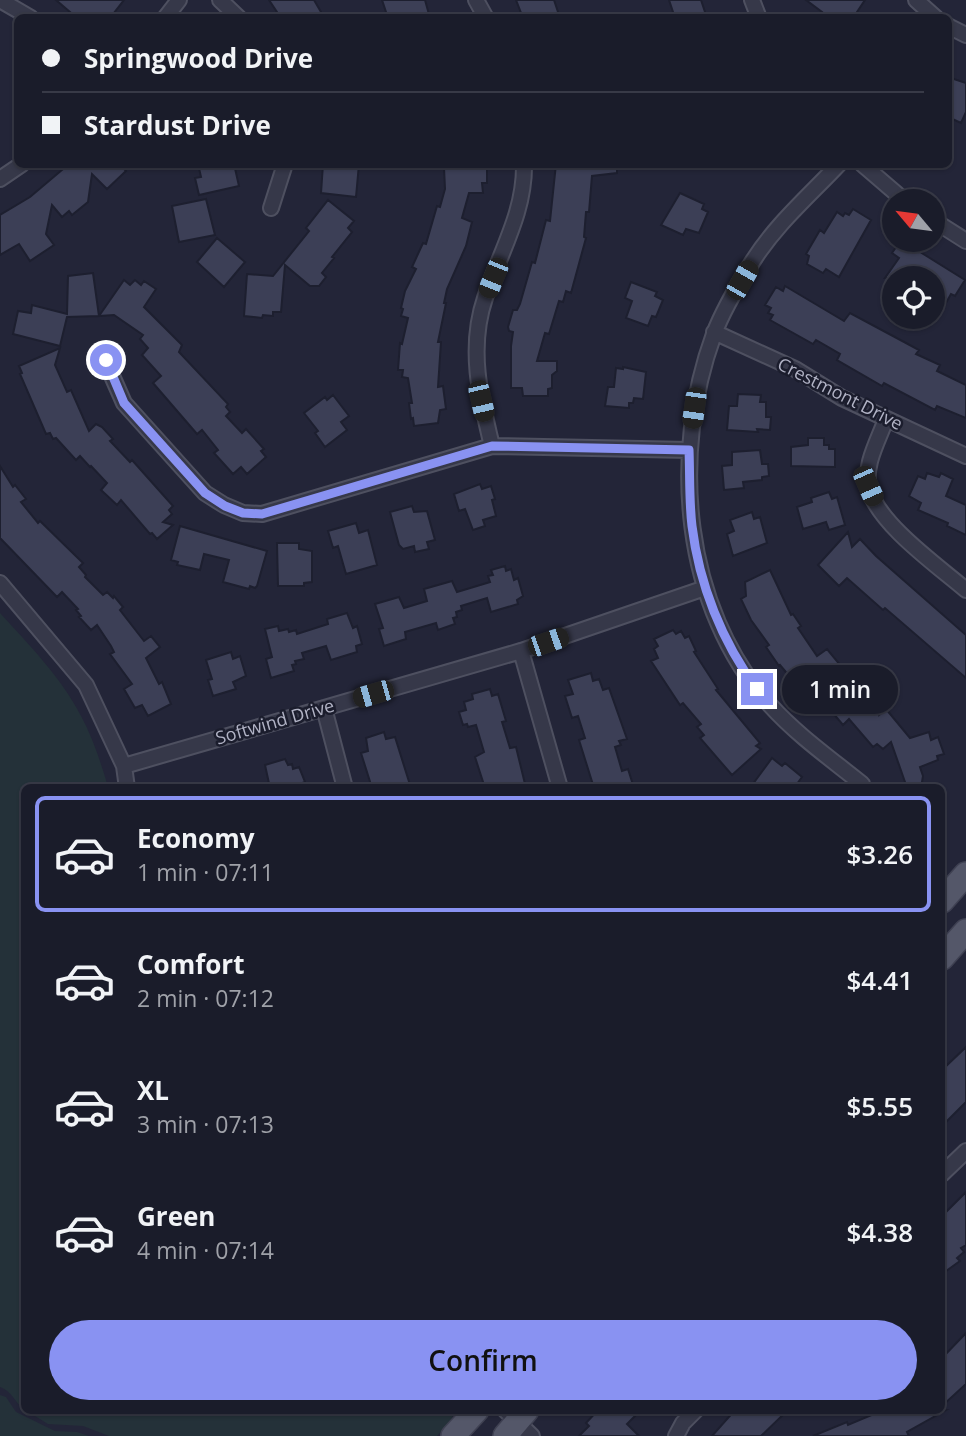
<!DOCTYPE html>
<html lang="en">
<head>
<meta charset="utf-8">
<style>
  body { margin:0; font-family:"Open Sans",sans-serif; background:#272936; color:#f1f3f6; height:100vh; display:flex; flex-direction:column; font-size:26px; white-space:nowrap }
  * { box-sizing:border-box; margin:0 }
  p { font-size:23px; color:#9fa1a8 }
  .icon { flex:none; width:38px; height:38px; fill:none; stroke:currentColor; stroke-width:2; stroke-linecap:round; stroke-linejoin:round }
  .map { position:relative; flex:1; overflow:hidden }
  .panel { position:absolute; left:21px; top:784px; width:924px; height:630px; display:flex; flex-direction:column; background:#1a1c2a; border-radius:10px; box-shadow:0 2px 5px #0004,0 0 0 2px #383a47 }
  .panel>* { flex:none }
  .banner { position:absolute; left:14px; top:14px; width:938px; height:154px; border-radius:10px; box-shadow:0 2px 5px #0004,0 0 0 2px #383a47; display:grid; align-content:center; height:154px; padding:0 28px; background:#1a1c2a }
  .needle { width:46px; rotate:299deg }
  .controls { position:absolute; left:882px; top:189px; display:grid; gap:14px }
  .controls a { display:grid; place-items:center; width:63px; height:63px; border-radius:50%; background:#1a1c2a; box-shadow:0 2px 5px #0004,0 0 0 2px #383a47; font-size:35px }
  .end { position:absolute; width:32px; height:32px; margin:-16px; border:9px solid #8992f2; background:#fff; box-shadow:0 0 0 4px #fff }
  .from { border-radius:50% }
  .bubble { position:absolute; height:49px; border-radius:24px; background:#1a1c2a; box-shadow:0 2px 5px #0004,0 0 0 2px #383a47; font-size:23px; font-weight:600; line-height:49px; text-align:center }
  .car { position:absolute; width:21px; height:42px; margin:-21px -10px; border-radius:9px; box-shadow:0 0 5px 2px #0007; background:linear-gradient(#222 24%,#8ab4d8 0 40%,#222 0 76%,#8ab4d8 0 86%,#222 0) }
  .banner b { display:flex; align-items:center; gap:24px; height:66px; font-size:26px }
  .banner b+b { border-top:2px solid #383a47 }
  .banner i { width:18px; height:18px; background:#f1f3f6 }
  ul { padding:12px 0 0; list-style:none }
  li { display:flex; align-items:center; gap:21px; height:116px; margin:0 14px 10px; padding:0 14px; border:4px solid transparent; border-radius:10px }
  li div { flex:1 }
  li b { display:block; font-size:26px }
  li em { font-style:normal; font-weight:600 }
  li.on { border-color:#8992f2 }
  li>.icon { width:63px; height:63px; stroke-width:1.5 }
  .cta { display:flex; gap:14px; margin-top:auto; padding:14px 28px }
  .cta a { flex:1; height:80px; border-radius:42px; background:#8992f2; color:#111; font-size:28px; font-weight:600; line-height:80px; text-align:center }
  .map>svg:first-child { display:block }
  .green { fill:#243139 }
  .building { fill:#3c3f56; stroke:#1d1f2f; stroke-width:2 }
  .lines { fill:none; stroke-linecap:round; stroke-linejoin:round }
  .street-casing { stroke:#4e5060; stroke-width:18 }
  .primary-casing { stroke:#3f4152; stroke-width:26 }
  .street { stroke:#363849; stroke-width:14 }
  .primary { stroke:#545769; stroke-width:23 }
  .route { stroke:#8992f2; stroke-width:9 }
  .labels { text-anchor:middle; stroke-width:5; stroke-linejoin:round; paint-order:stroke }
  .street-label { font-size:18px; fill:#b1b3c5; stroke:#1b1d2d }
</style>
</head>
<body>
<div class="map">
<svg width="966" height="1436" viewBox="0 0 966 1436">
  <rect width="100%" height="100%" fill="#232538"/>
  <path class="green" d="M0 613C29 645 61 677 81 716 93 738 101 763 108 787L24 788V1409C14 1402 13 1392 0 1387Z
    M0 1395 6 1397 16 1412 55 1431 77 1432 89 1436H0Z
    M27 1411H455L450 1422 437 1436H109L83 1426 48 1424Z"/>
  <path class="building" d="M56 0H124L110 18H77Z
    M269 0H314L321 12 312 18H281Z
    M382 0H425L430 18H388Z
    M516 0H554L560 18H523Z
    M669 0H701L707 18H675Z
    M806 0H865L853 18H818L822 12Z
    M948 77 966 83V112L961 123 948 117Z
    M69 164H120L126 171 107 189 92 174 88 202 72 215 69 211 62 217 52 205 46 234 54 245 30 261 19 244 0 255V215L30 197Z
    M198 164H234L239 186 199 195 195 178 201 177Z
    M323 164H359L356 197 321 193Z
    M454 164H487V183H482L483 193H469L462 218 472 222 466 246 447 289 444 303H446L438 342H441L438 387 443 386 446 409 440 410 438 423 414 426 413 418 411 419 409 403H412L408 378 402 377 403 370H398L400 343 402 344 408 318 401 316 403 309 401 308 405 291 416 269 412 267 423 243 426 244 437 206 440 207 445 189 444 168 454 167Z
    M556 164H617V173L592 176 589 212H586L584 237 586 238 571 293 566 291 563 302 559 301 549 334 545 333 537 361H557V371L552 375V388L548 389V396H523L522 388H511V346L513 332 509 331 508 327 513 310H517L520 304 532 262 535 263 546 220 550 221Z
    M680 193 704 204 702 209 708 212 699 233 686 229 683 235 661 225Z
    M206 199 215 235 179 242 172 206Z
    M328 200 354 221 348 228 352 232 332 257 334 258 322 273 326 277 319 286H310L285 265 281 312H273V316L263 315 262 318 244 316 247 274 273 276 309 231 306 228Z
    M853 209 871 220 839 277 826 269 823 273 807 264 809 256 806 254 820 230 824 233 837 212 843 216 845 213 849 215Z
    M217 238 245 262 224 287 197 262Z
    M901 240 965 280 955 296 951 294 942 310 933 304V278H885L899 258 892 253Z
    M93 273 99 316 67 317 60 346 13 334 18 311 31 313 32 305 67 314 68 276Z
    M124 280 130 285 135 280 141 285 144 281 156 289 144 307 182 345 179 352 228 404 226 407 230 412 226 416 242 433 246 429 264 449 261 451 266 457 247 474 241 467 233 474 214 453 218 450 202 430 197 434 153 383 161 376 142 355 148 348 140 339 143 335 114 315 99 316Z
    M631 282 657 292 655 296 663 300 656 317 652 316 648 326 626 318 632 301 625 298Z
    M785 286 844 321 850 313 906 343 919 350 916 354 940 365 937 371 966 385V418L937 406 935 410 884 383 882 386 837 360 840 354 816 340 813 344 770 320 773 315 768 313 771 308 765 305 776 287 783 291Z
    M60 348 55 365 67 392 71 390 89 431 96 424 102 427 113 439 110 441 130 462 132 460 173 506 169 510 172 514 163 522 173 525 157 539 152 533 150 534 121 500 117 505 101 490 107 483 91 466 90 467 80 456 76 460 56 438 53 439 50 433 46 434 20 374 22 373 19 366Z
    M623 367 646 372 643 399 634 398 633 403H629V408L605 406 608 387H614L616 368 623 369Z
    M738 394 761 395 760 402H766V417H771L770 430 757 429 758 432 727 430 729 406H737Z
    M333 395 349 416 341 422 347 430 325 447 315 433 318 431 304 413 325 397 327 400Z
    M808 438H824V445H829V449H835V467L791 466V447L808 445Z
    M760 450 762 464H768L769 476 762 477V480L743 482 744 488 724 490 722 466 732 465V452Z
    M0 466 13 487 15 485 26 499 21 502 38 523 40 521 83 563 79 567 86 575 85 577 103 595 107 592 113 598 114 596 123 607 120 610 144 641 151 636 160 647 146 658 159 684 162 682 171 704 148 716 142 705 135 708 124 689 132 684 110 654 114 652 111 646 97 625 91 630 79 617 81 616 76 610 78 609 62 592 57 597 0 538Z
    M927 473 939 477 941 473 953 479 946 496 966 505V535L947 526 948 523 918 510 921 503 909 496 918 476 925 479Z
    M480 484 482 489 491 486 495 499 492 500 496 516 483 520 485 526 473 530 465 509 459 511 454 494Z
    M829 492 832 499 837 497 845 525 829 530 826 522 803 529 797 507 812 502 811 498Z
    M412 506 414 512 427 511 435 540 427 542 429 549 415 552 414 546 403 549 399 545 390 512Z
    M752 512 754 519 760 517 767 543 733 556 727 534 734 531 730 520Z
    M356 523 359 533 368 530 377 565 346 574 338 546 333 548 328 531Z
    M180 526 267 551 257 586 255 588 250 586 249 589 223 582 229 560 204 554 200 570 177 565 178 562 171 560Z
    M848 532 852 547 860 539 876 556 966 635V678L885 608 883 610 847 578 839 586 818 565Z
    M277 543H299V549L312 551V582L304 583V586H278Z
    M505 566 506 571 511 569 514 580 518 578 523 596 517 600 518 604 491 612 487 598 461 606 462 610 456 612 457 617 453 618 455 624 438 630 436 623 405 632 406 639 384 646 379 629 383 628 375 604 399 597 404 608 427 601 424 589 452 581 457 592 490 582 488 576 493 575 491 570Z
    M770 570 791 615 793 614 801 626 798 628 817 656 827 649 841 666 838 669 854 688 859 686 865 694 870 690 879 715 886 709 910 738 929 732 931 740 938 737 944 754 937 756 938 760 920 767 923 776 921 788H904L905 782 891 742 883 749 877 744 873 747 849 719 843 725 832 712 836 709 820 692 819 694 813 687 809 691 807 687 802 691 780 665 779 666 766 647 769 645 751 620 741 599 746 596 745 582Z
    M347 613 353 628 357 626 362 644 356 646 357 652 331 660 326 646 302 653 304 659 295 661 296 664 292 665 294 671 271 678 266 659 272 657 265 629 278 626 279 631 288 629 289 632 296 630 297 634 328 624 327 619Z
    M673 630 676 634 681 631 685 638 689 636 696 651 694 652 718 689 716 690 760 743 756 746 761 749 732 775 700 738 704 735 697 727 701 724 683 703 680 705 651 661 658 658 654 649 658 646 654 639Z
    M231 652 233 659 240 656 246 676 233 682 236 689 213 696 208 680 212 679 206 660Z
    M591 673 593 681 599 679 603 690 609 688 627 739 619 741 621 745 615 747 622 771 628 769 634 788H594L579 740 585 738 578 716 572 718 565 696 573 694 568 680Z
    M490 689 492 696 498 694 506 721 502 722 510 748 516 747 526 788H485L475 757 484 752 476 725 468 727 467 724 463 725 459 712 466 710 464 702 473 699 472 694Z
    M384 732 386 739 395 737 411 788H372L361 753 368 751 366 738Z
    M772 758 782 766 785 763 802 777 794 788H750Z
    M285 759 288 765 292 764 293 769 299 767 305 782 289 788H270L265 765Z
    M966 1047V1102L942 1126V1070Z
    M966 1192V1245L961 1248 964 1252 957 1258 960 1261 942 1274V1216Z
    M966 1333V1384L942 1406V1358Z
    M598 1410H641L627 1424 639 1436H579L589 1426 586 1423Z
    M735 1410H788L761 1436H712Z
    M872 1410H946L907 1432 909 1436H813L847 1422 848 1425 874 1414Z"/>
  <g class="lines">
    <defs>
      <path id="street" d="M0 0 31 18
        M220 0 239 18
        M476 0 486 18
        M752 0 759 18
        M916 0 936 18
        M165 18 179 0
        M948 26 966 35
        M839 164C809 196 774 226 751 264 738 285 723 310 714 334 670 454 682 607 770 705 797 735 831 759 862 784
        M862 164 905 201
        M0 179 22 164
        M271 208 285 164
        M933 220 966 241
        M714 332 795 369 842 398 966 456
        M105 360 124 403 205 493 224 505 243 513 262 514 492 446 689 450
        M886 419C879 439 863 466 869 488 877 523 938 566 966 590
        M492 446C480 397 468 348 485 298 499 254 525 213 524 164
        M0 583 86 685 124 766 127 788
        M521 651 560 788
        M324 708 345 788
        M124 766 521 651 705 588
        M942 1174 966 1151
        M505 1410 532 1436
        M676 1436 683 1423 696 1410"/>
      <path id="primary" d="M942 901 966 874
        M942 958 966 931
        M453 1436 477 1410
        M505 1436 527 1410"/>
    </defs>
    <use href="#street" class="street-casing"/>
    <use href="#primary" class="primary-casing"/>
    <use href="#street" class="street"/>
    <use href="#primary" class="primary"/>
  </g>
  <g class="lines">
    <path class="route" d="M106 360 124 403 205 493 225 506 243 513 262 514 492 446 689 450C690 475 689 501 692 526 699 584 722 642 757 689"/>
  </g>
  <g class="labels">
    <g class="street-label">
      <text transform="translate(840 394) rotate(27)" y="6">Crestmont Drive</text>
      <text transform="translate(275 722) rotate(-16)" y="6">Softwind Drive</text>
    </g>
  </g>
</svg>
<div class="controls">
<a><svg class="needle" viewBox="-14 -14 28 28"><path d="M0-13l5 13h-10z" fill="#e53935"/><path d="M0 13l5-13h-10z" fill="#9fa1a8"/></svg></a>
<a><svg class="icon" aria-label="locate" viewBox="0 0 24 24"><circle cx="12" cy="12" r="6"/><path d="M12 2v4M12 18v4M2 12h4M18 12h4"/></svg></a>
</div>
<i class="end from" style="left:106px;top:360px"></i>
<i class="end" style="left:757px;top:689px"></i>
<div class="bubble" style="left:782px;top:665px;width:116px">1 min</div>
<i class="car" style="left:493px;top:278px;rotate:202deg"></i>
<i class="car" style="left:742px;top:280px;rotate:30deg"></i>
<i class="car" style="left:481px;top:401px;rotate:167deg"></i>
<i class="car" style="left:694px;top:408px;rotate:188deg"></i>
<i class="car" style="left:868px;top:486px;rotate:156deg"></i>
<i class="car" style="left:548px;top:642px;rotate:71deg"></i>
<i class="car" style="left:373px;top:694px;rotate:254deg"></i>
<div class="banner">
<b><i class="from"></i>Springwood Drive</b>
<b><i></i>Stardust Drive</b>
</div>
<section class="panel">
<ul>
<li class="on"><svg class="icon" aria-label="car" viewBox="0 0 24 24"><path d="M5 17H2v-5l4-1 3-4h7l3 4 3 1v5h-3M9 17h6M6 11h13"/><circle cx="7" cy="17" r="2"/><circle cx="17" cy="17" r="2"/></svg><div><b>Economy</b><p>1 min · 07:11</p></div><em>$3.26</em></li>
<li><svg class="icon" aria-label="car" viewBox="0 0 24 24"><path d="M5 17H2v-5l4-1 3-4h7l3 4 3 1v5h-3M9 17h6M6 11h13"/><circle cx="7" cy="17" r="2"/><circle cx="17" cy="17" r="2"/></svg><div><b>Comfort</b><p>2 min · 07:12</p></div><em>$4.41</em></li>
<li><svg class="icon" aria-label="car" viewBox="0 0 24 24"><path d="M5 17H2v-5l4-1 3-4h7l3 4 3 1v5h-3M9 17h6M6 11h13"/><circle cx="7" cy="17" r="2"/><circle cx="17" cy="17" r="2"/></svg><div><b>XL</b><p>3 min · 07:13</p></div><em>$5.55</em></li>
<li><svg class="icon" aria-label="car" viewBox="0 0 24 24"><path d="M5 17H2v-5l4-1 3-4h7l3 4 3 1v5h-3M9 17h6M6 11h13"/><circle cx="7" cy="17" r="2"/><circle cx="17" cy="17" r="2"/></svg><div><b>Green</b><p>4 min · 07:14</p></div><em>$4.38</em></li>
</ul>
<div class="cta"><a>Confirm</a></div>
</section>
</div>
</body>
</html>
